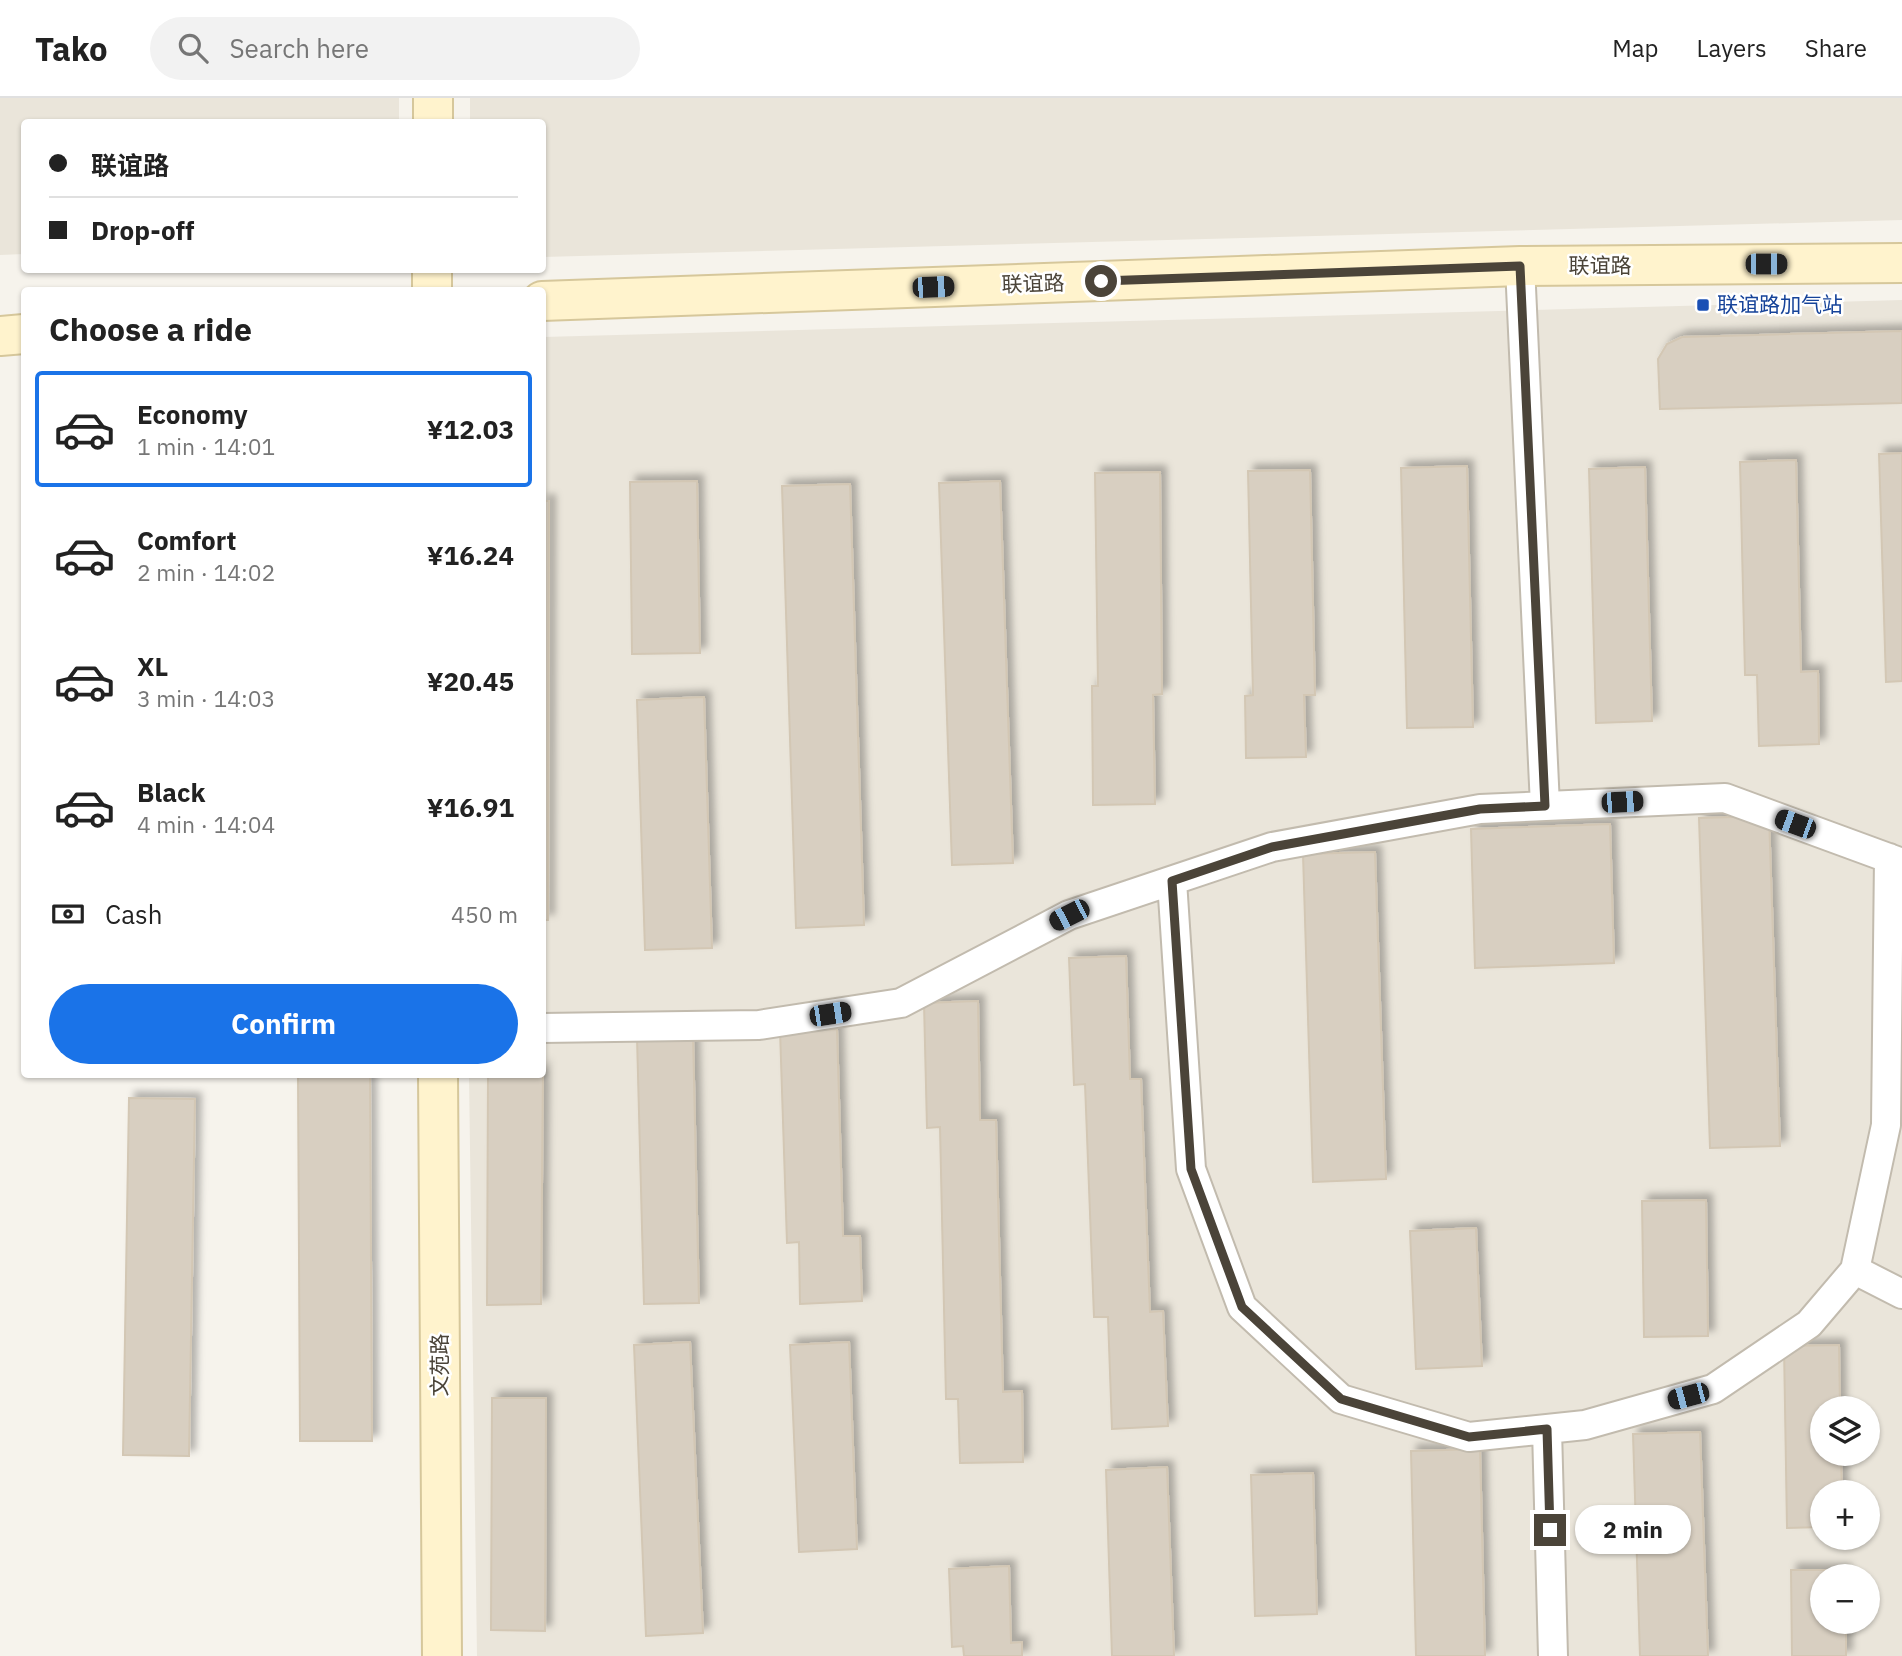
<!DOCTYPE html>
<html lang="en">
<head>
<meta charset="utf-8">
<style>
  body { margin:0; font-family:"IBM Plex Sans","Noto Sans SC",sans-serif; background:#f2f2f2; color:#222; height:100vh; display:flex; flex-direction:column; font-size:26px; white-space:nowrap }
  * { box-sizing:border-box; margin:0 }
  p { font-size:23px; color:#767676 }
  .icon { flex:none; width:38px; height:38px; fill:none; stroke:currentColor; stroke-width:2; stroke-linecap:round; stroke-linejoin:round }
  .map { position:relative; flex:1; overflow:hidden }
  .drawer { position:absolute; left:21px; top:189px; width:525px; height:791px; display:flex; flex-direction:column; background:#fff; border-radius:7px; box-shadow:0 2px 5px #0004 }
  .drawer>* { flex:none }
  .top-card { position:absolute; left:21px; top:21px; width:525px; height:154px; border-radius:7px; box-shadow:0 2px 5px #0004; display:grid; align-content:center; height:154px; padding:0 28px; background:#fff }
  .controls { position:absolute; left:1810px; top:1298px; display:grid; gap:14px }
  .controls a { display:grid; place-items:center; width:70px; height:70px; border-radius:50%; background:#fff; box-shadow:0 2px 5px #0004; font-size:35px }
  .end { position:absolute; width:32px; height:32px; margin:-16px; border:9px solid #4b4439; background:#fff; box-shadow:0 0 0 4px #fff }
  .from { border-radius:50% }
  .bubble { position:absolute; height:49px; border-radius:24px; background:#fff; box-shadow:0 2px 5px #0004; font-size:23px; font-weight:700; line-height:49px; text-align:center }
  .car { position:absolute; width:21px; height:42px; margin:-21px -10px; border-radius:9px; box-shadow:0 0 5px 2px #0007; background:linear-gradient(#222 24%,#8ab4d8 0 40%,#222 0 76%,#8ab4d8 0 86%,#222 0) }
  .top-card b { display:flex; align-items:center; gap:24px; height:66px; font-size:26px }
  .top-card b+b { border-top:2px solid #e0e0e0 }
  .top-card i { width:18px; height:18px; background:#222 }
  ul { padding:0; list-style:none }
  li { display:flex; align-items:center; gap:21px; height:116px; margin:0 14px 10px; padding:0 14px; border:4px solid transparent; border-radius:7px }
  li div { flex:1 }
  li b { display:block; font-size:26px }
  li em { font-style:normal; font-weight:700 }
  li.active { border-color:#1a73e8 }
  li>.icon { width:63px; height:63px; stroke-width:1.5 }
  h2 { padding:0 28px; font-size:32px; line-height:84px }
  .pay { display:flex; align-items:center; gap:18px; height:77px; padding:0 28px; font-size:26px }
  .pay p { margin-inline-start:auto }
  .primary-button { display:flex; gap:14px; margin-top:auto; padding:14px 28px }
  .primary-button a { flex:1; height:80px; border-radius:42px; background:#1a73e8; color:#fff; font-size:28px; font-weight:700; line-height:80px; text-align:center }
  header { display:flex; align-items:center; gap:42px; box-sizing:border-box; height:98px; padding:0 35px; background:#fff; border-bottom:2px solid #e0e0e0 }
  header strong { font-size:33px }
  nav { display:flex; gap:38px; margin-inline-start:auto; font-size:24px }
  .search { width:490px; height:63px; background:#f2f2f2; display:flex; align-items:center; gap:18px; box-sizing:border-box; padding:0 24px; border-radius:38px; color:#767676; font-size:26px }
  .map>svg:first-child { display:block }
  .residential { fill:#eae5da; fill-rule:evenodd }
  .building { fill:#d8cfc1; stroke:#d3c7b4; stroke-width:2; filter:url(#shadow) }
  .lines { fill:none; stroke-linecap:round; stroke-linejoin:round }
  .street-casing { stroke:#c2bbae; stroke-width:32 }
  .secondary-casing { stroke:#d6c79b; stroke-width:42 }
  .street { stroke:#fff; stroke-width:28 }
  .secondary { stroke:#fff3cd; stroke-width:38 }
  .route { stroke:#4b4439; stroke-width:9 }
  .transit-dot { fill:#1a4fb4; stroke:#fff; stroke-width:2.5 }
  .labels { text-anchor:middle; stroke-width:5; stroke-linejoin:round; paint-order:stroke }
  .street-label { font-size:21px; fill:#4b4439; stroke:#fff }
  .transit-label { font-size:21px; fill:#164399; stroke:#fff; text-anchor:start }
</style>
</head>
<body>
<header>
<strong>Tako</strong>
<div class="search"><svg class="icon" aria-label="search" viewBox="0 0 24 24"><circle cx="10" cy="10" r="6"/><path d="M15 15l6 6"/></svg>Search here</div>
<nav><a>Map</a><a>Layers</a><a>Share</a></nav>
</header>
<div class="map">
<svg width="1902" height="1558" viewBox="0 0 1902 1558">
  <defs>
    <filter id="shadow"><feDropShadow dx="6" dy="-6" stdDeviation="3.5" flood-color="#0004"/></filter>
  </defs>
  <rect width="100%" height="100%" fill="#f6f3ec"/>
  <path class="residential" d="M0 0H399V24H24V156L0 157Z
    M470 0H1902V122L543 159 542 24H470Z
    M1902 202V1558H477L469 977 542 976 543 239ZM1822 1311H1867V1356H1822ZM1822 1395H1867V1440H1822ZM1822 1479H1867V1524H1822Z"/>
  <path class="building" d="M1902 233V305L1660 311 1658 261 1667 246 1682 239Z
    M1902 355V583L1886 584 1879 356Z
    M1796 362 1801 574 1818 573 1819 646 1759 648 1757 577H1745L1740 364Z
    M1467 368 1473 629 1407 630 1401 370Z
    M1645 369 1652 623 1596 625 1589 371Z
    M1310 372 1315 597H1304L1306 659 1246 660 1245 598 1253 597 1248 373Z
    M1160 374 1162 596 1153 597 1155 706 1093 707 1092 588H1098L1095 375Z
    M697 383 700 555 632 556 630 384Z
    M1000 383 1013 765 952 767 939 385Z
    M850 386 864 827 796 830 782 388Z
    M542 403H549L548 822H542Z
    M704 599 712 850 645 852 637 602Z
    M1769 718 1780 1048 1710 1050 1699 720Z
    M1610 726 1614 865 1475 870 1471 731Z
    M1375 754 1386 1081 1313 1084 1303 756Z
    M1126 858 1130 981H1141L1150 1214 1163 1213 1168 1328 1112 1331 1108 1219H1094L1085 986 1074 987 1069 860Z
    M978 903 980 1022H996L1003 1294 1022 1293 1023 1364 960 1365 958 1301H946L940 1029 927 1030 924 905Z
    M837 931 843 1138H860L862 1203 800 1206 799 1144 787 1145 780 932Z
    M693 937 699 1205 644 1206 637 939Z
    M543 967 541 1206 487 1207 488 976H542Z
    M298 976H370L372 1343H300Z
    M129 1000 195 1001 189 1358 123 1357Z
    M1706 1102 1708 1238 1644 1239 1642 1103Z
    M1476 1130 1482 1268 1416 1271 1410 1133Z
    M690 1244 703 1535 646 1538 634 1247Z
    M849 1244 857 1451 799 1454 790 1247Z
    M1839 1247 1840 1311H1822V1356H1841L1842 1395H1822V1429L1787 1430 1784 1248Z
    M492 1300H546L545 1533 491 1532Z
    M1700 1334 1708 1558H1640L1633 1336Z
    M1480 1351 1485 1558H1416L1411 1353Z
    M1167 1369 1174 1558H1112L1106 1372Z
    M1313 1375 1317 1516 1255 1518 1251 1377Z
    M1009 1468 1011 1545 1022 1544V1558H964L963 1548 952 1549 949 1471Z
    M1791 1472H1845V1479H1822V1524H1846V1558H1792Z"/>
  <g class="lines">
    <defs>
      <path id="street" d="M1520 168 1545 708
        M1172 783 1191 1071 1242 1209 1341 1301 1469 1339 1585 1327 1713 1291 1809 1226 1855 1172 1886 1027 1889 760
        M542 930 759 927 901 905 1069 817 1272 749 1480 711 1725 700 1902 765
        M1855 1172 1902 1196
        M1547 1331 1553 1558"/>
      <path id="secondary" d="M433 24V0
        M432 192V172
        M542 203 1520 168 1902 165
        M0 238 24 236
        M438 976 442 1558"/>
    </defs>
    <use href="#street" class="street-casing"/>
    <use href="#secondary" class="secondary-casing"/>
    <use href="#street" class="street"/>
    <use href="#secondary" class="secondary"/>
  </g>
  <g class="lines">
    <path class="route" d="M1101 183 1520 168 1545 708 1480 711 1272 749 1172 783 1191 1071 1242 1209 1341 1301 1469 1339 1547 1331 1550 1432"/>
  </g>
  <rect class="transit-dot" x="1696" y="200" width="14" height="14" rx="3.5"/>
  <g class="labels">
    <g class="street-label">
      <text x="1600" y="175">联谊路</text>
      <text transform="translate(1033 186) rotate(-2)" y="7">联谊路</text>
      <text transform="translate(440 1267) rotate(-90)" y="7">文苑路</text>
    </g>
    <g class="transit-label">
      <text x="1717" y="214">联谊路加气站</text>
    </g>
  </g>
</svg>
<div class="controls">
<a><svg class="icon" aria-label="layers" viewBox="0 0 24 24"><path d="M12 4l9 5-9 5-9-5zM3 14l9 5 9-5"/></svg></a>
<a>+</a>
<a>−</a>
</div>
<i class="end from" style="left:1101px;top:183px"></i>
<i class="end" style="left:1550px;top:1432px"></i>
<div class="bubble" style="left:1575px;top:1407px;width:116px">2 min</div>
<i class="car" style="left:1766px;top:166px;rotate:90deg"></i>
<i class="car" style="left:933px;top:189px;rotate:88deg"></i>
<i class="car" style="left:1622px;top:704px;rotate:87deg"></i>
<i class="car" style="left:1795px;top:726px;rotate:290deg"></i>
<i class="car" style="left:1069px;top:817px;rotate:243deg"></i>
<i class="car" style="left:830px;top:916px;rotate:81deg"></i>
<i class="car" style="left:1688px;top:1298px;rotate:255deg"></i>
<div class="top-card">
<b><i class="from"></i>联谊路</b>
<b><i></i>Drop-off</b>
</div>
<section class="drawer">
<h2>Choose a ride</h2>
<ul>
<li class="active"><svg class="icon" aria-label="car" viewBox="0 0 24 24"><path d="M5 17H2v-5l4-1 3-4h7l3 4 3 1v5h-3M9 17h6M6 11h13"/><circle cx="7" cy="17" r="2"/><circle cx="17" cy="17" r="2"/></svg><div><b>Economy</b><p>1 min · 14:01</p></div><em>¥12.03</em></li>
<li><svg class="icon" aria-label="car" viewBox="0 0 24 24"><path d="M5 17H2v-5l4-1 3-4h7l3 4 3 1v5h-3M9 17h6M6 11h13"/><circle cx="7" cy="17" r="2"/><circle cx="17" cy="17" r="2"/></svg><div><b>Comfort</b><p>2 min · 14:02</p></div><em>¥16.24</em></li>
<li><svg class="icon" aria-label="car" viewBox="0 0 24 24"><path d="M5 17H2v-5l4-1 3-4h7l3 4 3 1v5h-3M9 17h6M6 11h13"/><circle cx="7" cy="17" r="2"/><circle cx="17" cy="17" r="2"/></svg><div><b>XL</b><p>3 min · 14:03</p></div><em>¥20.45</em></li>
<li><svg class="icon" aria-label="car" viewBox="0 0 24 24"><path d="M5 17H2v-5l4-1 3-4h7l3 4 3 1v5h-3M9 17h6M6 11h13"/><circle cx="7" cy="17" r="2"/><circle cx="17" cy="17" r="2"/></svg><div><b>Black</b><p>4 min · 14:04</p></div><em>¥16.91</em></li>
</ul>
<div class="pay"><svg class="icon" aria-label="cash" viewBox="0 0 24 24"><path d="M3 7h18v10H3z"/><circle cx="12" cy="12" r="2"/></svg>Cash<p>450 m</p></div>
<div class="primary-button"><a>Confirm</a></div>
</section>
</div>
</body>
</html>
